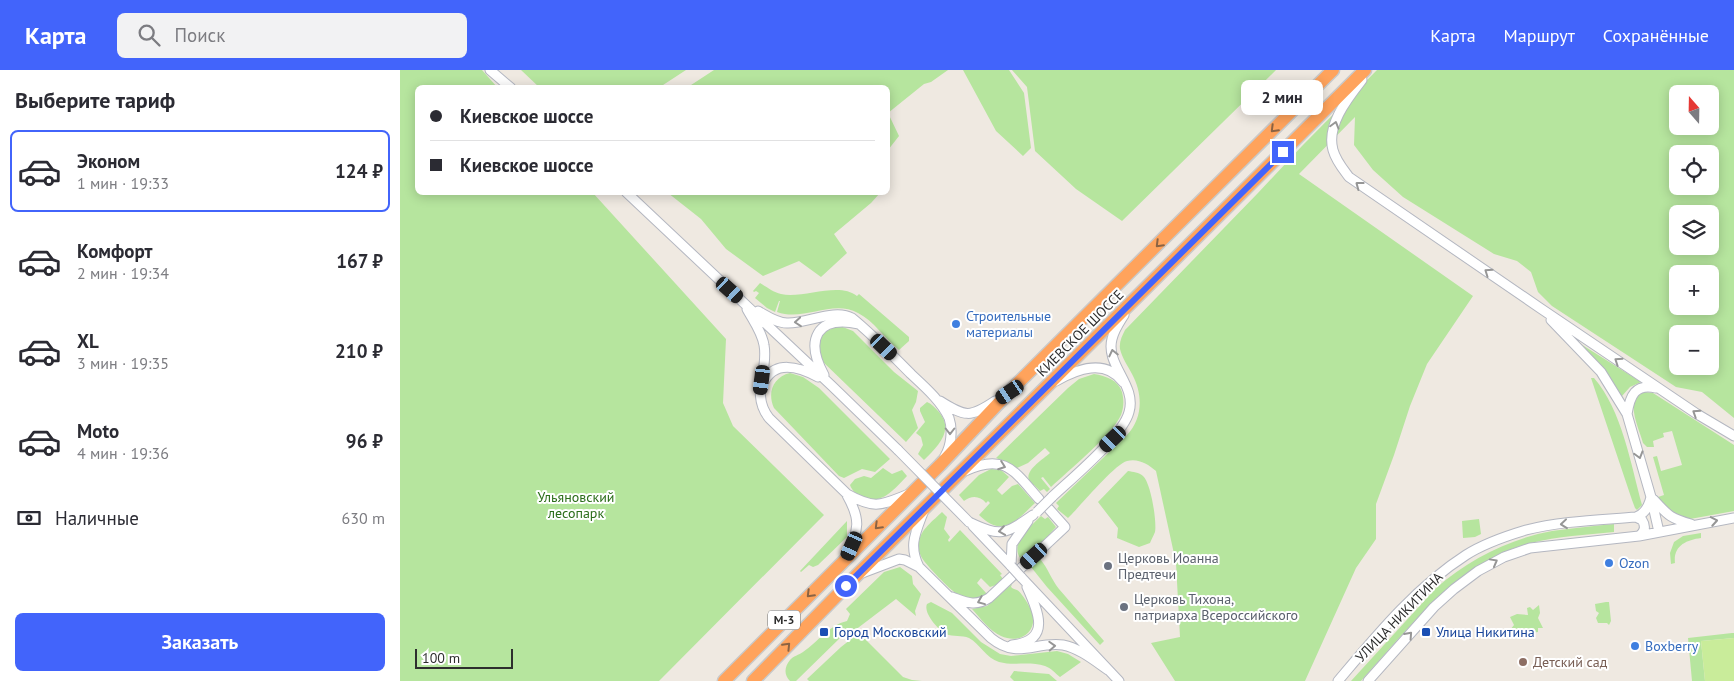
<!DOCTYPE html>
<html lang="ru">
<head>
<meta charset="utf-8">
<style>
  body { margin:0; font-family:"PT Sans",sans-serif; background:#f2f2f3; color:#2b2b33; height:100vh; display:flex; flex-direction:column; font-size:19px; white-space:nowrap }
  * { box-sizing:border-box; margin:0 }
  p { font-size:16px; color:#7c7c81 }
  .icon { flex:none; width:28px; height:28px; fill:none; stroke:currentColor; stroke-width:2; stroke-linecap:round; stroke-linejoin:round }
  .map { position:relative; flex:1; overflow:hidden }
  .drawer { display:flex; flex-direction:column; background:#fff; width:400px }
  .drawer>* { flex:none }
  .top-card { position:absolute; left:15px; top:15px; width:475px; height:110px; border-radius:8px; box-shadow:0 2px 12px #0003; display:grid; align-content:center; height:110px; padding:0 15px; background:#fff }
  .needle { width:32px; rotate:340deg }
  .controls { position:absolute; left:1269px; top:15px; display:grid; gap:10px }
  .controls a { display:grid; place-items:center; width:50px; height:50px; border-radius:8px; background:#fff; box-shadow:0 2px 12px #0003; font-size:25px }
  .scale { position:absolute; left:15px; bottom:12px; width:98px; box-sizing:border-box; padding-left:5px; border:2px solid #2e2e2e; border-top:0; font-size:14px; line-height:18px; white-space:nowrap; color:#2e2e2e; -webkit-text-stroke:4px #fff; paint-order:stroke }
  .end { position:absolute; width:22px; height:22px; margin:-11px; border:6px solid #4264fb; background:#fff; box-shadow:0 0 0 2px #fff }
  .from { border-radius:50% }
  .bubble { position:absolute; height:35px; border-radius:8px; background:#fff; box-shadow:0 2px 12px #0003; font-size:16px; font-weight:700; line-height:35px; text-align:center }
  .car { position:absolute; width:15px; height:30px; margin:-15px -8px; border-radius:6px; box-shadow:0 0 4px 1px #0007; background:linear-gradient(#222 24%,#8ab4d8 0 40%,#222 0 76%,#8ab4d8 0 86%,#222 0) }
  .top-card b { display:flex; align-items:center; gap:18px; height:48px; font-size:19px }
  .top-card b+b { border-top:1px solid #e1e1e2 }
  .top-card i { width:12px; height:12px; background:#2b2b33 }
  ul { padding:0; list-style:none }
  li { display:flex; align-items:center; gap:15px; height:82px; margin:0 10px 8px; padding:0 5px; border:2px solid transparent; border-radius:8px }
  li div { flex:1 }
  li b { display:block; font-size:19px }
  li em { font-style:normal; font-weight:700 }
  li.on { border-color:#4264fb }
  li>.icon { width:45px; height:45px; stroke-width:1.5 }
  h2 { padding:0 15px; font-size:22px; line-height:60px }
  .pay { display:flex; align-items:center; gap:12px; height:55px; padding:0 15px; font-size:19px }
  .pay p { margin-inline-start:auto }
  .action { display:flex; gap:10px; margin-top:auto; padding:10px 15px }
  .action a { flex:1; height:58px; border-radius:8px; background:#4264fb; color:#fff; font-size:20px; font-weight:700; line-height:58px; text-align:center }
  header { display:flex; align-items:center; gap:30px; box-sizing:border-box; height:70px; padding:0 25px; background:#4264fb; color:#fff }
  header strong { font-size:24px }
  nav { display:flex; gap:28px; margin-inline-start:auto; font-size:18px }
  .search { width:350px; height:45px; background:#f2f2f3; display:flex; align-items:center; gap:12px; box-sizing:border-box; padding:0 18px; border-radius:8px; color:#7c7c81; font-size:19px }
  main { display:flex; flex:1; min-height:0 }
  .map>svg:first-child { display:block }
  .green { fill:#b6e59e; fill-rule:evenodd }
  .pitch { fill:#c9ec9a }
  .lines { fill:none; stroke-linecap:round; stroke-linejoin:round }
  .secondary-casing { stroke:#b4b7c1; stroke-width:11 }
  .highway-casing { stroke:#c9c9c9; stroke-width:15 }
  .secondary { stroke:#fff; stroke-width:9 }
  .highway { stroke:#ffa35c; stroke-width:12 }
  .secondary-bridge-casing { stroke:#b4b7c1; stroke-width:11; stroke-linecap:butt }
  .secondary-bridge { stroke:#fff; stroke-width:9 }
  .oneway { stroke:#969696 }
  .oneway2 { stroke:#8c6343 }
  .route { stroke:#4264fb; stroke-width:6 }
  .shop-dot { fill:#3f7fe0; stroke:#fff; stroke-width:2 }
  .worship-dot { fill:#6b7280; stroke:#fff; stroke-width:2 }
  .transit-dot { fill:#1a4fb4; stroke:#fff; stroke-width:2 }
  .education-dot { fill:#8d6e63; stroke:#fff; stroke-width:2 }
  .labels { text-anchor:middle; stroke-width:4; stroke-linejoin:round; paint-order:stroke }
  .shield { fill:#fff; stroke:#6d6d6d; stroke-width:1 }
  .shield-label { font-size:12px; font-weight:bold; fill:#2e2e2e }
  .shop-label { font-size:14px; fill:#366cbe; stroke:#fff; text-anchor:start }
  .street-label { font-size:14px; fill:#2e2e2e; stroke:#fff }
  .park-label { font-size:14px; fill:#2c6e1b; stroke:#fff }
  .worship-label { font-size:14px; fill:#5b616d; stroke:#fff; text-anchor:start }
  .transit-label { font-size:14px; fill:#164399; stroke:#fff; text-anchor:start }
  .education-label { font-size:14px; fill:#785e54; stroke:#fff; text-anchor:start }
</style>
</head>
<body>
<header>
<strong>Карта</strong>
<div class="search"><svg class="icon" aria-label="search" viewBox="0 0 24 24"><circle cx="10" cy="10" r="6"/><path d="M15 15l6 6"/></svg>Поиск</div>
<nav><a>Карта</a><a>Маршрут</a><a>Сохранённые</a></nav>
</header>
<main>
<section class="drawer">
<h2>Выберите тариф</h2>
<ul>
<li class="on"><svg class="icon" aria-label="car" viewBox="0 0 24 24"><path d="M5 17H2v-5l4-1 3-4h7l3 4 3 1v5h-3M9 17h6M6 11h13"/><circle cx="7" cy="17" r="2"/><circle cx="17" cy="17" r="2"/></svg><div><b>Эконом</b><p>1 мин · 19:33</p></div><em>124 ₽</em></li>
<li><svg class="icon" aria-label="car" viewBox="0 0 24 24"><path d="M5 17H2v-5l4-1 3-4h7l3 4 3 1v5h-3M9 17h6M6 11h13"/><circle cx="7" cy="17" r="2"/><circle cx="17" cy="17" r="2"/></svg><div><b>Комфорт</b><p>2 мин · 19:34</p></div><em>167 ₽</em></li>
<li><svg class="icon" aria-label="car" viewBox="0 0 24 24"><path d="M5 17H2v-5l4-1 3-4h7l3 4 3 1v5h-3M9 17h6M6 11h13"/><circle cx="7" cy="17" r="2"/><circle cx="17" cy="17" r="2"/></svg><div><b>XL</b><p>3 мин · 19:35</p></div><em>210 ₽</em></li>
<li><svg class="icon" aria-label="car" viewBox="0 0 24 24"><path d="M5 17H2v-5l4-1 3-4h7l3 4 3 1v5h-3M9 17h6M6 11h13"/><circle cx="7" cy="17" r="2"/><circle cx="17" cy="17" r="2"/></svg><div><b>Moto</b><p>4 мин · 19:36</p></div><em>96 ₽</em></li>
</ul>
<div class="pay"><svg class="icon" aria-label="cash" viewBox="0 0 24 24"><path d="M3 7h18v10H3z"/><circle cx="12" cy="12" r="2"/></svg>Наличные<p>630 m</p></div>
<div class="action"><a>Заказать</a></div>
</section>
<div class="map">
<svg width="1334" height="611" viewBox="0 0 1334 611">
  <rect width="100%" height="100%" fill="#efe9e1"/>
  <path class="green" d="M0 0H82L97 17 18 18V122L193 123 326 269 323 333 333 356 424 445 259 611H0Z
    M121 0H286L260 17 140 18Z
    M314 0H548L531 12 524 14 488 43 499 66 488 80V18L288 17Z
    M563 0H609L624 23 631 78 623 86 596 61Z
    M612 0H876L722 151 676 119 635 81 627 17Z
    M977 0H1334V348L1302 322 1276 317 1152 236 1138 222 1131 202 1117 191 1094 184 1003 127 973 100 954 75 955 47 899 104 1073 226 1027 294 1010 336 994 385 976 434V469L956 498 905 611H775L751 573 780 567 776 493 756 401C748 394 738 388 727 391 715 394 681 435 670 446L668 448 657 439 659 436 656 433 727 365C743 348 743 324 732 304 728 296 722 288 720 279 719 272 722 266 725 260L857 124 902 76ZM1278 24H1310V56H1278ZM1278 84H1310V116H1278ZM1278 144H1310V176H1278ZM1278 204H1310V236H1278ZM1278 264H1310V296H1278Z
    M268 123 480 122V123L471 133 434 164 447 183 421 207 399 191 363 206 326 179 301 149Z
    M360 213C367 217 373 222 381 224 403 229 439 211 457 226L459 224 509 267V271L499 280C485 269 474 251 458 243 432 229 404 252 377 242L380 231H379L375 242 367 238 355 228 359 223 356 221 354 222 353 221Z
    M440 256 453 261 494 302 518 321 516 332 512 340 518 358 506 372 422 291C415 271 419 261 440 256Z
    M1176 271 1241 312 1230 317 1222 326H1220Z
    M390 303 403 307 419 318 490 389 475 402 462 399 444 408 439 406 374 338C367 323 373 307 390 303Z
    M694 304C706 306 718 310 722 322 724 330 724 337 721 345 712 365 668 401 651 417L643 407 641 408 650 419 647 422 644 419 640 421 634 415H632C620 403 641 391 650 383L645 378 628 393 617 398 609 393 596 388 668 318 679 309Z
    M1191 308H1194C1222 340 1231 395 1242 435L1237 440 1235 438 1232 430Z
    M1245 322 1253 323 1334 375V441L1290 449 1277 448 1260 432 1258 427 1264 425 1253 387 1257 386 1261 401 1282 395 1272 361 1263 363 1264 367 1253 371 1254 377H1247L1243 373C1239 358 1223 328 1245 322Z
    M527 332C532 334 535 338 539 342 555 361 537 377 524 390L518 384 523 375 521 367 516 363 525 352 520 341V338Z
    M483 398 492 404 502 400 507 406C495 418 483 435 464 428 458 426 452 421 450 415L455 409 464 406 471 408Z
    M591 399 601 400 609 407 597 420 602 425 612 416 618 414 635 433C615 452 603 468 579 445L590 433 588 431 586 433C580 426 572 425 564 431L559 425 579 405Z
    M728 401C733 402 739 402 743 406 751 413 757 452 755 462 754 465 751 470 750 473L739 477 717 468 718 458 698 432Z
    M542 442 547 447 544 459 550 467 548 470 549 472 560 460 602 504 600 505 603 509 596 515 590 517 581 508 577 513 587 524C578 531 566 530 557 524 549 519 527 496 522 488 519 483 518 477 519 472 520 460 534 450 542 442Z
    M641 446 645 449 648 447 656 457 636 479H632L625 487 623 485 620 488C610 473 631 456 641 446Z
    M1079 449 1081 464 1075 467 1063 468 1062 451Z
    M447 451V467L418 495 413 497 409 495 401 502 400 501Z
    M1214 454V462C1186 465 1158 466 1131 473 1057 492 1010 558 961 611H951L1036 518C1069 489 1109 469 1152 461 1173 458 1193 456 1214 454Z
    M1301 463V468C1286 470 1273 476 1275 493L1271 494 1270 483 1274 472 1283 466Z
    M640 489C648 498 651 509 659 519L704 571 700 575 647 517 631 497Z
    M500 497 512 506 513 514 521 524 515 541 516 546 496 529 446 567 442 566 396 611H390C384 605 384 597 390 590 393 586 399 585 403 582 418 572 429 555 447 551L450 544 446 539 448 537 484 502Z
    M612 514 611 517C613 519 615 519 617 520 621 522 627 532 629 536 642 557 623 576 601 566 590 561 580 548 572 539L587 536Z
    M531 532 552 543 581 572 600 584 611 586 657 581 668 584 681 592 660 607C655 603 651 598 645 596 630 591 613 596 599 592 586 588 580 574 569 568 562 565 553 567 546 564 538 560 523 543 527 534Z
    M1206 532H1209L1211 551 1209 555 1207 553H1198L1196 548 1199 543 1196 541 1195 534Z
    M1139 535 1140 543 1138 548 1143 558H1138V562L1121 564 1119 562 1116 563 1110 560 1114 555 1110 547 1117 544 1128 545 1127 538 1130 537 1133 540Z
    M459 563 503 607 512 610 522 611H409L407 609 441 577Z
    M1332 563H1334V568L1301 571 1305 611H1292L1288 568Z
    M614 601 649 604 657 611H614L610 607Z"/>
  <path class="pitch" d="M1334 568V611H1305L1301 571Z"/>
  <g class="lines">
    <defs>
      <path id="secondary" d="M90 0 111 18
        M962 10C948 28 926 55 933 80 936 91 943 99 949 107L1140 238 1297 344 1334 366
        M226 122 432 316 498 380
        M347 239C353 250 362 262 364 275 369 302 350 323 369 348L447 424C476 440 481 435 509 424
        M358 241C367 246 377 253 387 253 407 254 434 238 452 248 473 265 492 285 511 304 525 317 541 331 549 348 553 360 551 376 545 386
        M1151 250 1201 302 1227 344 1251 427 1259 462
        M424 305C405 270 416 245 459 254
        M656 311C677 299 705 288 723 312
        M363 314C374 289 399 297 418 307
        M540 331C565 347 570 348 595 331
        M1227 344C1230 326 1235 313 1256 318
        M565 401C605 382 615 402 639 429
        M447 425C461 450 459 459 447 485
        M652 427C671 409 723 366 729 342 737 315 705 295 712 269 714 260 719 253 724 245
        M1253 429C1268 445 1269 448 1291 454
        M524 440C516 462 508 475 519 497L591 568C618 590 635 571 663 575 679 578 695 591 708 600
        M1236 447 1242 450C1246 456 1245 462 1239 466
        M569 452C601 467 604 465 633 445
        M573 456 611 496
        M611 496 612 474 628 451
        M462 503 499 489 505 490 519 497
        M621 507 719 611
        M552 527C566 532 575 537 589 528L665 457 649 439
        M612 575C652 571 638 541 627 517
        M938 611C976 566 1016 517 1066 485 1083 474 1106 466 1126 460 1161 451 1199 450 1236 447 1245 444 1249 436 1251 427
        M968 611 1034 537 1054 519 1078 501 1104 487 1130 478 1239 466 1334 448"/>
      <path id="highway" d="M324 611 540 395 610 321 933 0
        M353 611 457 505 965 0"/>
    </defs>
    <use href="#secondary" class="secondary-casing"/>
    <use href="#highway" class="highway-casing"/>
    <use href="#secondary" class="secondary"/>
    <use href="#highway" class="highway"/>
    <defs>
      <path id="secondary-bridge" d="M498 380 569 452
        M637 442 652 427
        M611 496 621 507"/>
    </defs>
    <use href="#secondary-bridge" class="secondary-bridge-casing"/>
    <use href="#secondary-bridge" class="secondary-bridge"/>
  </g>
  <defs><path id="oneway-chevron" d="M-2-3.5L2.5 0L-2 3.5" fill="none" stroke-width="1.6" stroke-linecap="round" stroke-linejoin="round" transform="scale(1.25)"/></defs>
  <g class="oneway">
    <use href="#oneway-chevron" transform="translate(935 55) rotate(-74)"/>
    <use href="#oneway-chevron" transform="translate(959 115) rotate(-143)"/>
    <use href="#oneway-chevron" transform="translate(1088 202) rotate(-145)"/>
    <use href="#oneway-chevron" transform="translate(398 252) rotate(175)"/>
    <use href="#oneway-chevron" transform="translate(713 283) rotate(-103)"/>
    <use href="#oneway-chevron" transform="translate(1218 291) rotate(-146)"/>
    <use href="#oneway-chevron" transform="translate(1296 343) rotate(-147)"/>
    <use href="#oneway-chevron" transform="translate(550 361) rotate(90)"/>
    <use href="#oneway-chevron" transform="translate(1239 385) rotate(74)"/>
    <use href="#oneway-chevron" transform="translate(602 396) rotate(20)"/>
    <use href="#oneway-chevron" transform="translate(1314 451) rotate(-10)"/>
    <use href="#oneway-chevron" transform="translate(1164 454) rotate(174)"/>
    <use href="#oneway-chevron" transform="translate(602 461) rotate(172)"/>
    <use href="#oneway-chevron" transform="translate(1094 492) rotate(-29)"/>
    <use href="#oneway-chevron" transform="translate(581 531) rotate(158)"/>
    <use href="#oneway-chevron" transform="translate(1009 565) rotate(-48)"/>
    <use href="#oneway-chevron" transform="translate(652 576) rotate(-3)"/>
  </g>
  <g class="oneway2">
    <use href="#oneway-chevron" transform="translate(874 59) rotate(135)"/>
    <use href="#oneway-chevron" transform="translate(759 174) rotate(135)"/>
    <use href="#oneway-chevron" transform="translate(478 456) rotate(135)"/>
    <use href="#oneway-chevron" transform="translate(410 524) rotate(135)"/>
    <use href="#oneway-chevron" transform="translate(387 576) rotate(-46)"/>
  </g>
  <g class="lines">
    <path class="route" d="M446 516 883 82"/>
  </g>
  <g class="shop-dot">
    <circle cx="556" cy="254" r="5"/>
    <circle cx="1209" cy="493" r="5"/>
    <circle cx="1235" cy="576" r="5"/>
  </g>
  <g class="worship-dot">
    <circle cx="708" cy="496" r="5"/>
    <circle cx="724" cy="537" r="5"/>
  </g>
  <g class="transit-dot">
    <rect x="419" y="557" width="10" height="10" rx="2.5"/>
    <rect x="1021" y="557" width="10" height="10" rx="2.5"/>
  </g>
  <circle class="education-dot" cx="1123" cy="592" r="5"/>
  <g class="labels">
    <rect class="shield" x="368" y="540.5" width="32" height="19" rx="4"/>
    <g class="shield-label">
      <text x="384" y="554">М-3</text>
    </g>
    <g class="shop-label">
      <text x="566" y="251">Строительные<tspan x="566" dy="16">материалы</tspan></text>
      <text x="1219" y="498">Ozon</text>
      <text x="1245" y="581">Boxberry</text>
    </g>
    <g class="street-label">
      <text transform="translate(680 263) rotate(-45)" y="5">КИЕВСКОЕ ШОССЕ</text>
      <text transform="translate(999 547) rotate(-46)" y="5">УЛИЦА НИКИТИНА</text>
    </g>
    <g class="park-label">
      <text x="176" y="432">Ульяновский<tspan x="176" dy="16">лесопарк</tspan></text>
    </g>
    <g class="worship-label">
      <text x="718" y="493">Церковь Иоанна<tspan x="718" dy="16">Предтечи</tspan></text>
      <text x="734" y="534">Церковь Тихона,<tspan x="734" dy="16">патриарха Всероссийского</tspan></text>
    </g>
    <g class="transit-label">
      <text x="434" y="567">Город Московский</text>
      <text x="1036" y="567">Улица Никитина</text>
    </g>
    <g class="education-label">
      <text x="1133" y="597">Детский сад</text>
    </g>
  </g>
</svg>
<div class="controls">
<a><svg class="needle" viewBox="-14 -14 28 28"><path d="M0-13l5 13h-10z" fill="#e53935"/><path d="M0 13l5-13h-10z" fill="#7c7c81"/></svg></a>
<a><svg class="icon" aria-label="locate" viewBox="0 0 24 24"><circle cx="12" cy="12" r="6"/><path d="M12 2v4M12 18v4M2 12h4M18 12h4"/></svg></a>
<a><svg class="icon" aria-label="layers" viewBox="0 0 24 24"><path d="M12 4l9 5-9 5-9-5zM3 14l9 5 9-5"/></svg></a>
<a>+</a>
<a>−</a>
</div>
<div class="scale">100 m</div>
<i class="end from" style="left:446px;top:516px"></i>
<i class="end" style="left:883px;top:82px"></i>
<div class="bubble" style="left:841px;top:10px;width:82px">2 мин</div>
<i class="car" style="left:330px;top:220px;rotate:132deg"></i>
<i class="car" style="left:484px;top:277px;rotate:134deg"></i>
<i class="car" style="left:362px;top:310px;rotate:187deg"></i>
<i class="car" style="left:610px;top:322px;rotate:236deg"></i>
<i class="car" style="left:713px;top:369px;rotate:226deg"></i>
<i class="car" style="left:452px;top:476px;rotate:204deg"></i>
<i class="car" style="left:634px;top:486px;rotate:228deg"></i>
<div class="top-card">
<b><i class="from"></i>Киевское шоссе</b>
<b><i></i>Киевское шоссе</b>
</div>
</div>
</main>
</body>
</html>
